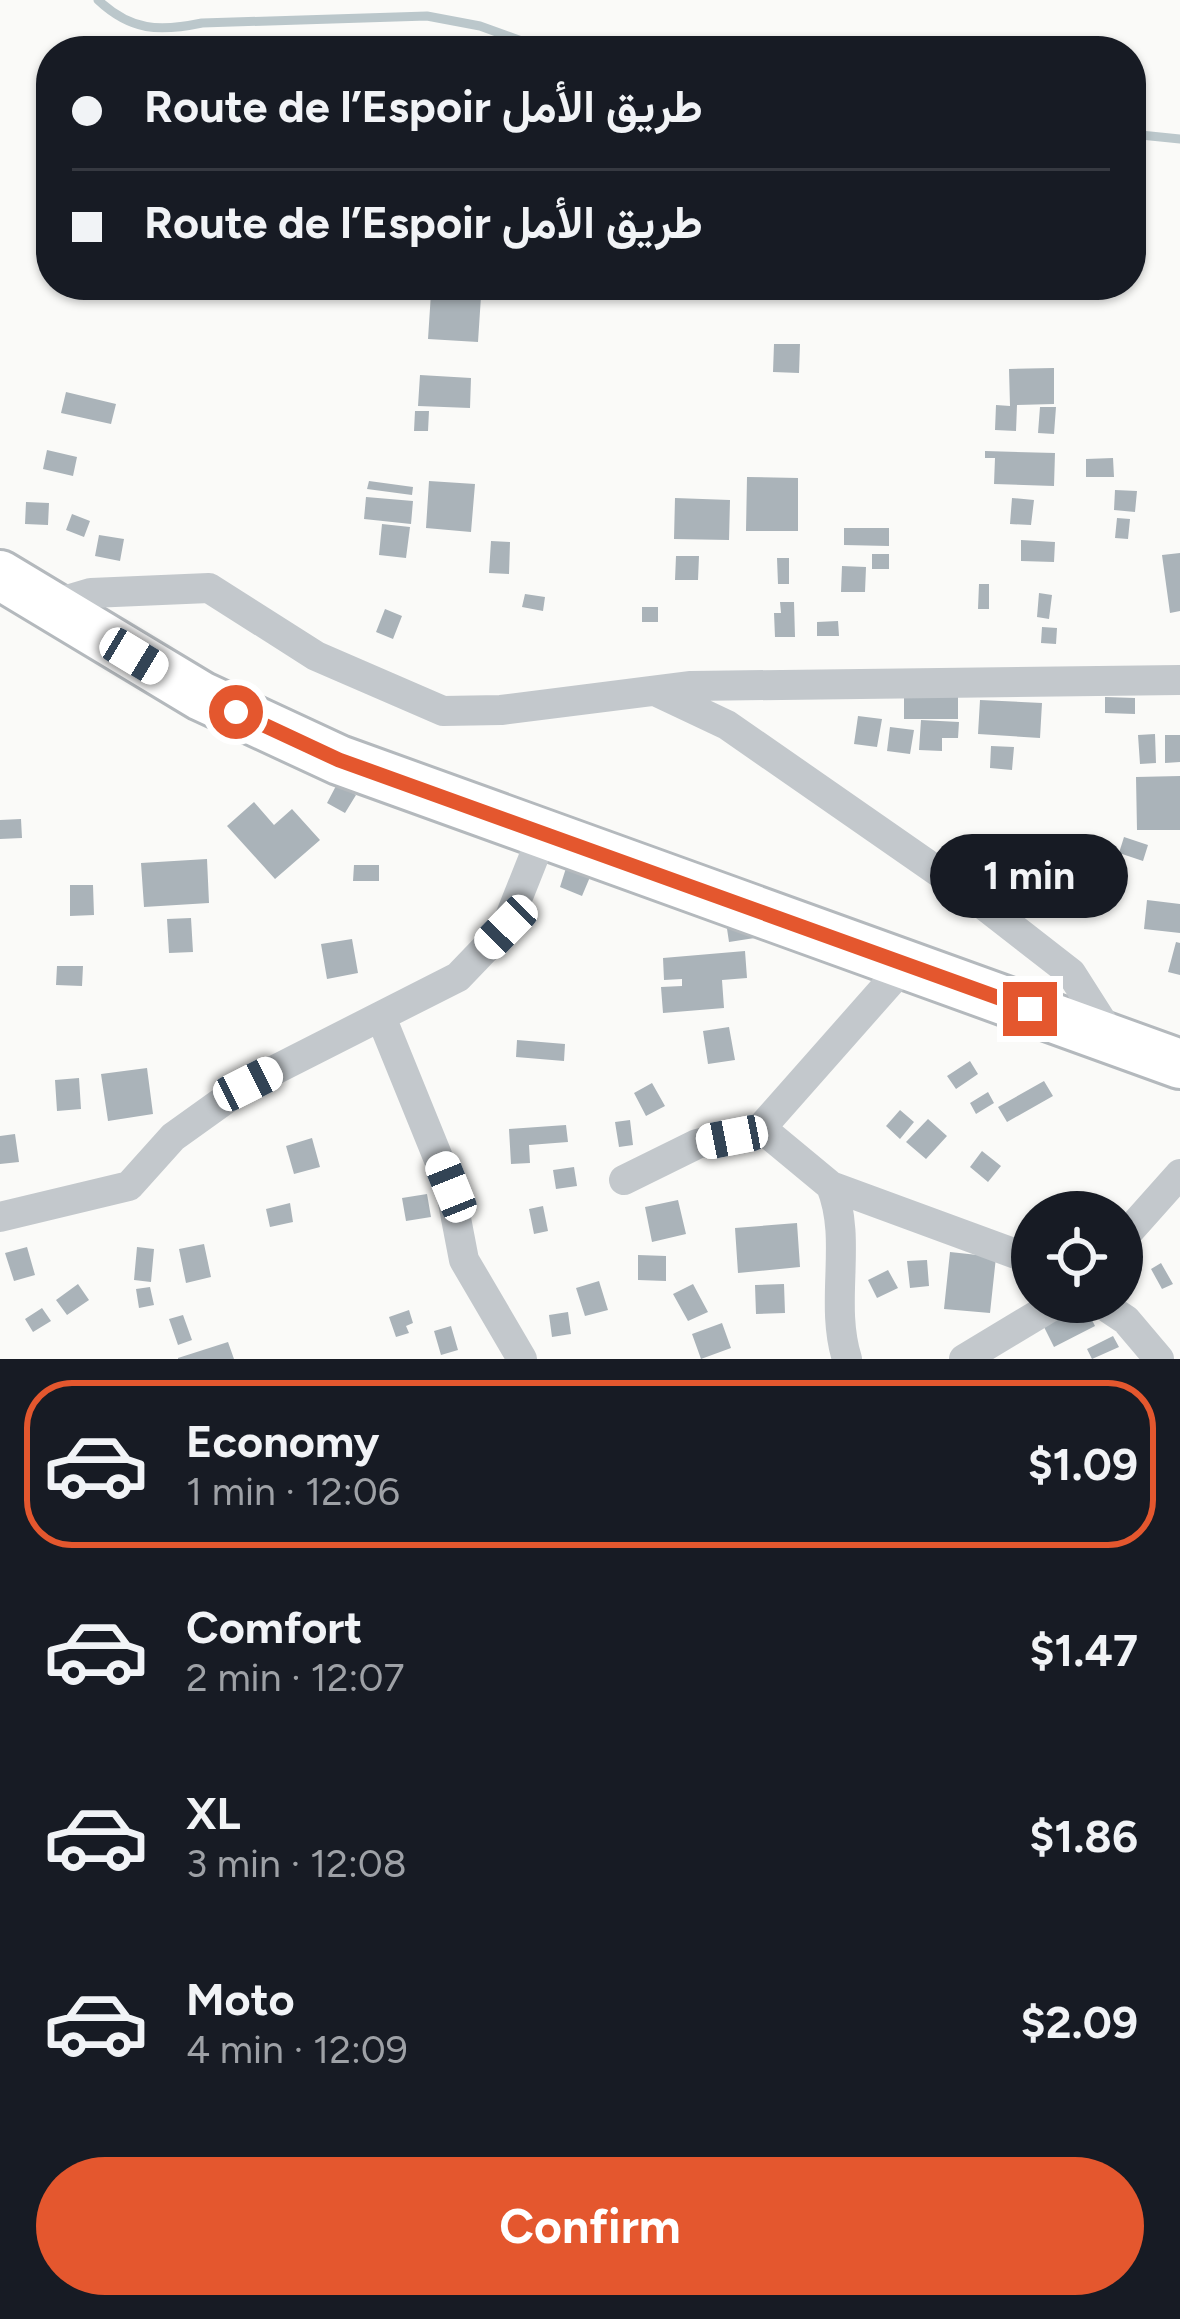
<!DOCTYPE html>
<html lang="en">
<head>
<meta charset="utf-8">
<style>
  body { margin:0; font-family:Figtree,Vazirmatn,sans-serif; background:#20242c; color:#f1f3f6; height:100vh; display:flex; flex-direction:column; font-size:45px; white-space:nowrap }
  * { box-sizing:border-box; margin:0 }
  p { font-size:39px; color:#9ea1a6 }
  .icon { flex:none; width:66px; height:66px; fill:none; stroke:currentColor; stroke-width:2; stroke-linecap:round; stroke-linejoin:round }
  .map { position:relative; height:1359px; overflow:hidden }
  .panel { display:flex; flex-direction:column; background:#171b24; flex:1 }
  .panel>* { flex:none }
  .hud { position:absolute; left:36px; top:36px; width:1110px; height:264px; border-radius:48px; box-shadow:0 3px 9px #0004; display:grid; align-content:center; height:264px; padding:0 36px; background:#171b24 }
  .fabs { position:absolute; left:1011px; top:1191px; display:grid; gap:24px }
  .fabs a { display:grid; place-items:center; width:132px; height:132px; border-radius:50%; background:#171b24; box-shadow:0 3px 9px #0004; font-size:60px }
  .end { position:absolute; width:54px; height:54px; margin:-27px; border:15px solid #e4572e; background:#fff; box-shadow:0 0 0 6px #fff }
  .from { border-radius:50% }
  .bubble { position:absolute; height:84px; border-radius:42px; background:#171b24; box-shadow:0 3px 9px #0004; font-size:39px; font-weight:700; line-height:84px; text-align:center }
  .car { position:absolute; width:36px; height:72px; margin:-36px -18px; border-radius:15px; box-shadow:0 0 9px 3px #0007; background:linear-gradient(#fff 24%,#345 0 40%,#fff 0 76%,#345 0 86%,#fff 0) }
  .hud b { display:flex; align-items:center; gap:42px; height:114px; font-size:45px }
  .hud b+b { border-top:3px solid #363941 }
  .hud i { width:30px; height:30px; background:#f1f3f6 }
  ul { padding:21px 0 0; list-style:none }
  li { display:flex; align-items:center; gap:36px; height:168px; margin:0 24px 18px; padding:0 12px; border:6px solid transparent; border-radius:48px }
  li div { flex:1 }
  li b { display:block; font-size:45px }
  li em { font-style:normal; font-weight:700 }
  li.selected { border-color:#e4572e }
  li>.icon { width:108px; height:108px; stroke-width:1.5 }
  .button { display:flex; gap:24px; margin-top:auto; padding:24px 36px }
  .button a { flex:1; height:138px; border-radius:72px; background:#e4572e; color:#fff; font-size:48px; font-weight:700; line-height:138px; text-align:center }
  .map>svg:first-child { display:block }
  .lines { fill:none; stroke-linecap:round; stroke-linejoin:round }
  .stream { stroke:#bbc7cb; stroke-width:9 }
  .building { fill:#aab3b9 }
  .trunk-casing { stroke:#b4b9bd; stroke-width:54 }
  .minor { stroke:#c3c8cc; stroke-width:30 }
  .trunk { stroke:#fff; stroke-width:48 }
  .route { stroke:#e4572e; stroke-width:15 }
</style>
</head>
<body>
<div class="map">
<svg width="1180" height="1359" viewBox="0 0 1180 1359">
  <rect width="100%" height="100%" fill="#fafaf8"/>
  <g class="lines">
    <path class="stream" d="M98 0C131 31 159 32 202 23L427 16 480 26 549 51
      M1131 134 1180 139"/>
  </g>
  <path class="building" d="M431 293 481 296 478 342 428 339Z
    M774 344H800L799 373 773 372Z
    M1054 368V404L1017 405 1016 431 995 430 996 405 1010 406 1009 369Z
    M420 375 471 378 470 408 418 406Z
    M66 392 116 404 111 424 61 413Z
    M1040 407H1056L1054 434 1038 433Z
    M415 411H429L428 431H414Z
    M47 450 77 457 73 476 43 469Z
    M985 451 1055 453 1054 486 994 484 995 458H985Z
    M1113 458 1114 477H1086V459Z
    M747 477 798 478V531H746Z
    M369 481 413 487 412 495 367 489Z
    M429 481 475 484 471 532 426 528Z
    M1115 490 1137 491 1135 512 1114 510Z
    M366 497 413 501 411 524 364 519Z
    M675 498 730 500 729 540 674 539Z
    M1012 498 1034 500 1031 525 1010 524Z
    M26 502 49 503 48 525 25 524Z
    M72 514 90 521 84 537 66 530Z
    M1117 518 1130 519 1128 539 1115 538Z
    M382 524 410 527 406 558 379 555Z
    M844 528H889V546L844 545Z
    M99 535 124 539 120 561 95 556Z
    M1021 540 1055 542 1054 562 1021 561Z
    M491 541 510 542 509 574 489 573Z
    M1180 553V611L1170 613 1162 555Z
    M872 554H889V569H872Z
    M676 556H699L698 580H675Z
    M777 558H789V584H778Z
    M842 566 866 567 865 592H841Z
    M979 584H989V609H978Z
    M1039 593 1052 595 1049 619 1037 617Z
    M525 594 545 597 543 611 522 607Z
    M780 602H794L795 637H775L774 613H781Z
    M642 607H658V622H642Z
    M385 609 402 616 393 639 376 632Z
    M838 621 839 636H817V622Z
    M1042 627 1057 628 1056 644 1041 643Z
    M904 693H958V719H904Z
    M1105 697 1135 698V714L1105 713Z
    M980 700 1042 703 1040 738 978 734Z
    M858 716 882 719 877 747 854 744Z
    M921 720 959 722 958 738H942V751L919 750Z
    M890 727 914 730 910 754 887 751Z
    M1155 734 1156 763 1140 764 1138 735Z
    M1165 735H1180V762L1165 763Z
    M991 746 1014 747 1012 770 990 768Z
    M1180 776V830H1137L1136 777Z
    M337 784 356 795 345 813 327 803Z
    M254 802 274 825 292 809 320 840 275 879 227 826Z
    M21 819 22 838 0 839V820Z
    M1124 837 1148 845 1143 861 1119 853Z
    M207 859 209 903 144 907 141 863Z
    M1048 860 1069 865 1059 902 1038 896Z
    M354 865H379V881H353Z
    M566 868 590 877 582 896 560 887Z
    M70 885H93L94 915 70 916Z
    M1147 900 1180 904V933L1144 929Z
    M191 918 193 952 169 953 167 919Z
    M726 922 761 937 729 942Z
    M352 939 358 973 327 979 321 944Z
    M1176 942 1180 943V975L1168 972Z
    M745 951 747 978 722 980 724 1008 663 1013 661 987 682 986V979L664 980 663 958Z
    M57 966H83L82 986 56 985Z
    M729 1027 735 1060 708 1064 703 1031Z
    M517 1040 565 1044 564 1061 516 1057Z
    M970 1061 978 1074 956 1089 947 1076Z
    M147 1068 153 1114 108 1121 101 1074Z
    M79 1078 81 1109 57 1111 55 1080Z
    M1044 1081 1053 1096 1007 1122 998 1107Z
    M652 1083 665 1106 646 1116 634 1093Z
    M988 1092 994 1103 976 1114 970 1103Z
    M900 1110 914 1122 900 1139 886 1126Z
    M928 1119 947 1136 926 1159 906 1142Z
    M630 1120 633 1145 619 1147 615 1122Z
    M566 1125 568 1142 529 1145 530 1163 511 1164 509 1129Z
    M15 1134 19 1162 0 1164V1136Z
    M312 1138 320 1167 294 1174 286 1146Z
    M982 1151 1001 1166 988 1182 970 1167Z
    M574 1167 577 1186 556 1189 553 1170Z
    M427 1194 431 1217 406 1221 402 1198Z
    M678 1200 686 1234 652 1242 645 1207Z
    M290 1203 293 1222 270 1227 266 1209Z
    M543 1206 548 1231 534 1234 529 1209Z
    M797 1223 800 1267 738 1273 735 1228Z
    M204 1244 211 1277 186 1283 179 1249Z
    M27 1247 35 1275 14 1281 5 1253Z
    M137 1247 154 1249 151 1282 134 1280Z
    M950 1252 996 1257 990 1313 944 1309Z
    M638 1255 666 1256V1281L638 1280Z
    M927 1260 929 1286 910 1288 907 1261Z
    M1161 1263 1173 1284 1162 1289 1151 1269Z
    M888 1270 898 1288 877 1298 868 1280Z
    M599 1281 608 1310 585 1316 576 1288Z
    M78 1284 89 1300 67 1315 56 1300Z
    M693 1284 708 1312 688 1321 673 1294Z
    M784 1284 785 1313 756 1314 755 1285Z
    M150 1287 154 1305 139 1308 136 1289Z
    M1074 1302H1083L1095 1326 1054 1347 1040 1319Z
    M42 1308 51 1321 33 1332 25 1319Z
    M409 1310 413 1323 406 1326 409 1333 396 1337 389 1317Z
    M568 1312 571 1334 552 1337 549 1315Z
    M183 1315 192 1340 178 1345 169 1319Z
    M722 1323 731 1348 701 1359 692 1334Z
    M451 1326 458 1350 441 1355 434 1331Z
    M1113 1336 1119 1347 1092 1359 1087 1349Z
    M228 1342 234 1359H178V1358Z"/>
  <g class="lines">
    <defs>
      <path id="trunk" d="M0 575 201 696 339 760 1180 1064"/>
    </defs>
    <use href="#trunk" class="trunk-casing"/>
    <path class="minor" d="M47 606 91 593 209 588 316 656 443 711 501 710 691 686 1180 680
      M655 691 727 725 963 889 1071 973 1113 1039
      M381 1017 450 1187 464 1260 522 1359
      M761 1128 831 1186 1032 1260
      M624 1180 697 1144 761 1128 906 964
      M831 1186C853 1240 829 1302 847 1359
      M0 1217 129 1186 173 1137 247 1084 458 977 506 927 543 834
      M1122 1239 1180 1174
      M1099 1302 1126 1320 1159 1359
      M964 1359 1059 1302"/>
    <use href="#trunk" class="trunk"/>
  </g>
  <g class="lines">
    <path class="route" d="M236 712 339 760 1030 1009"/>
  </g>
</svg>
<div class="fabs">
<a><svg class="icon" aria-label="locate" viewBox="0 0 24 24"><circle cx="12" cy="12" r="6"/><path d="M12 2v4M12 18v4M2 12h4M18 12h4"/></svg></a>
</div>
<i class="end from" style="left:236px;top:712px"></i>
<i class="end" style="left:1030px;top:1009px"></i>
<div class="bubble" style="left:930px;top:834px;width:198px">1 min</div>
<i class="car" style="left:134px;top:656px;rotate:121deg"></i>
<i class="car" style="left:506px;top:927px;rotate:224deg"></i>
<i class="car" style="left:248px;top:1084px;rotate:63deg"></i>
<i class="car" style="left:732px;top:1137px;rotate:259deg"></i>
<i class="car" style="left:451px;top:1187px;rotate:338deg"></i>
<div class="hud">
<b><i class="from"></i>Route de l’Espoir طريق الأمل</b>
<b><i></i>Route de l’Espoir طريق الأمل</b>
</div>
</div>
<section class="panel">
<ul>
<li class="selected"><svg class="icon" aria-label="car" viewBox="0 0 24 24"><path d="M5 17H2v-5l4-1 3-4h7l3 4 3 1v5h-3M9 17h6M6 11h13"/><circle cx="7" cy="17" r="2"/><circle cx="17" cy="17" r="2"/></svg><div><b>Economy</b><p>1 min · 12:06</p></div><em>$1.09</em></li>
<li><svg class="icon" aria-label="car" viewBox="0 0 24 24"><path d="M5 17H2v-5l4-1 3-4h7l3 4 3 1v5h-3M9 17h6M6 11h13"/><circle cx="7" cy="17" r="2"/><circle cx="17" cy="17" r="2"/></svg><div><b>Comfort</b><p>2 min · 12:07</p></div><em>$1.47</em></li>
<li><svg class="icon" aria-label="car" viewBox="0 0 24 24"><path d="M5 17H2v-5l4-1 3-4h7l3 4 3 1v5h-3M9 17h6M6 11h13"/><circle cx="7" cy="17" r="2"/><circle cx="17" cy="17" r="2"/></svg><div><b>XL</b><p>3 min · 12:08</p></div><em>$1.86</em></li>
<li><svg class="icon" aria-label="car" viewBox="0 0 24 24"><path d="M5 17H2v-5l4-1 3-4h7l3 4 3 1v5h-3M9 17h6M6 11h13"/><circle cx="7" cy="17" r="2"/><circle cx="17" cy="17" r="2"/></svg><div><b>Moto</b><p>4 min · 12:09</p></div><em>$2.09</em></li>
</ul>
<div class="button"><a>Confirm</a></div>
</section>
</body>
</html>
